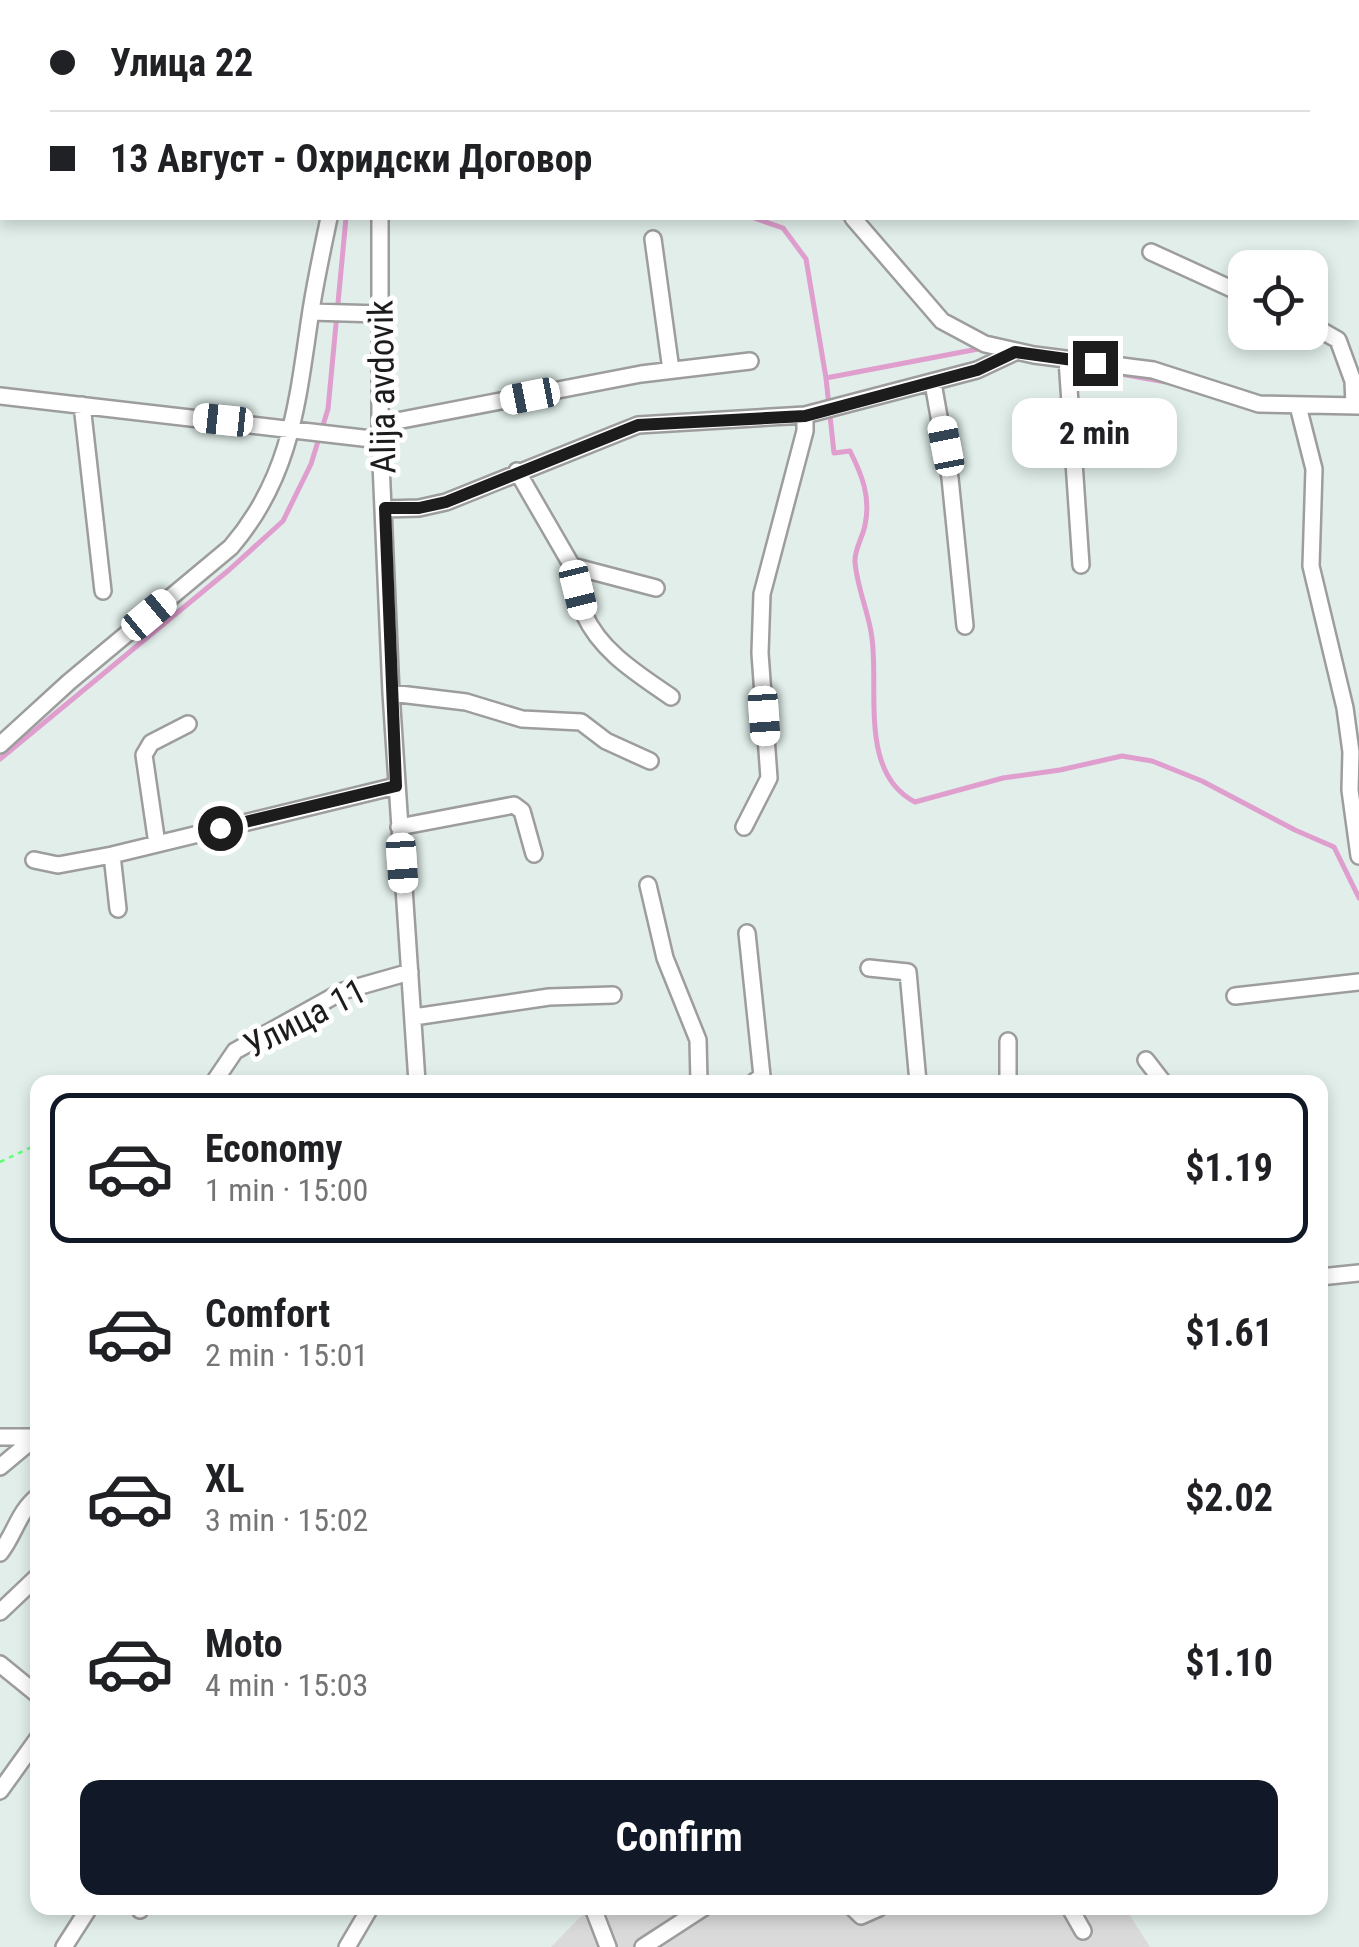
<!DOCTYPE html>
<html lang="en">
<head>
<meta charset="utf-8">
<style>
  body { margin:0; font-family:"Roboto Condensed",sans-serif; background:#f2f2f2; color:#202124; height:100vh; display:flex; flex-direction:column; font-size:38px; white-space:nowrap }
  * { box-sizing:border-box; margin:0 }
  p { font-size:32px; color:#757577 }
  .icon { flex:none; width:55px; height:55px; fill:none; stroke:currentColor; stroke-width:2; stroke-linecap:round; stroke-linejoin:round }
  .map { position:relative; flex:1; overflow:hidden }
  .panel { position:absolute; left:30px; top:1075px; width:1298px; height:840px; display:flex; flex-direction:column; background:#fff; border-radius:20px; box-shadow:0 5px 15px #0003 }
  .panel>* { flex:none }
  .banner { position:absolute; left:0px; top:0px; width:1360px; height:220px; box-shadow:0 5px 15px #0003; display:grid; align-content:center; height:220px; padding:0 50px; background:#fff }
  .controls { position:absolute; left:1228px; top:250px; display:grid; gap:20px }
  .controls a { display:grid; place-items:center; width:100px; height:100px; border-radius:20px; background:#fff; box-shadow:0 5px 15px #0003; font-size:50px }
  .end { position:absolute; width:45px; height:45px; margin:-22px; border:12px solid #1c1c1c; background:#fff; box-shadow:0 0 0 5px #fff }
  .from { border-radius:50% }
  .bubble { position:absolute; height:70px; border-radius:20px; background:#fff; box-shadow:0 5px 15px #0003; font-size:32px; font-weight:700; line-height:70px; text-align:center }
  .car { position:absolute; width:30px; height:60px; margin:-30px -15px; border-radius:12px; box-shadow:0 0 8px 2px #0007; background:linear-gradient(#fff 24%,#345 0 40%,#fff 0 76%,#345 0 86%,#fff 0) }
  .banner b { display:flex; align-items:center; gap:35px; height:95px; font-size:38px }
  .banner b+b { border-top:2px solid #e0e0e0 }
  .banner i { width:25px; height:25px; background:#202124 }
  ul { padding:18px 0 0; list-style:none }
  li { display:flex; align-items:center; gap:30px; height:150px; margin:0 20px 15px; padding:0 30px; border:5px solid transparent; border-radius:20px }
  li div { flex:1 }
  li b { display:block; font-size:38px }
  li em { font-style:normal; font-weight:700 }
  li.on { border-color:#111827 }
  li>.icon { width:90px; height:90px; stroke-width:1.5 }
  .primary-button { display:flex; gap:20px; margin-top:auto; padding:20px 50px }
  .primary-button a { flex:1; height:115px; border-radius:20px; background:#111827; color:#fff; font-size:40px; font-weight:700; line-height:115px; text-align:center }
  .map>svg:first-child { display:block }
  .residential { fill:#d9dad9 }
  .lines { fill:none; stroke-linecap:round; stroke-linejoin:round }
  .stream { stroke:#df9ece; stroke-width:5 }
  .minor-casing { stroke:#9d9d9d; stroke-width:20 }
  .path { stroke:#61ff77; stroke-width:2.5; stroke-dasharray:5 5; stroke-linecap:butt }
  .minor { stroke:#fff; stroke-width:15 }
  .route { stroke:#1c1c1c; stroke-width:12 }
  .labels { text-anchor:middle; stroke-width:10; stroke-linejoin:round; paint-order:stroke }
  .street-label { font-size:35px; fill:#1c1c1c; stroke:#fff }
</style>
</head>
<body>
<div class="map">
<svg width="1359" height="1947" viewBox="0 0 1359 1947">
  <rect width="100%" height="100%" fill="#e1eeea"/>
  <path class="residential" d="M589 1908H1125L1150 1947H551Z"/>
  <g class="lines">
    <path class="stream" d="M754 218 783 228 806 259 826 378 834 453 850 451C862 475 871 497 865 525 863 537 854 550 855 562 857 588 869 613 872 638 879 691 859 773 915 802L1003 778 1060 770 1122 756 1152 761 1202 781 1295 830 1334 847 1359 898
      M1098 370 1166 382
      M826 378 978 349
      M1257 410 1359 413
      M0 759 229 570 283 521 311 464 328 409 346 218"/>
    <defs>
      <path id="minor" d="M370 0V2
        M682 0 683 2
        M1051 0 1053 2
        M476 2 485 0
        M0 113H2
        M1358 170 1359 171
        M380 218V440L391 693 417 1082
        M853 218 942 321 985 344 1034 355 1153 370 1259 404 1359 406
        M653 239 671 370
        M1151 252 1245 295
        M311 312 380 314
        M1310 324 1338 340 1353 381 1354 406
        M1067 359 1081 565
        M933 383 950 478 965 626
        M0 396 380 440
        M82 405 103 591
        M1298 406 1314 469 1311 566 1345 708 1351 752 1350 790 1359 856
        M381 424 641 374 750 361
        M517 471 572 566 656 588
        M385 509 419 508 446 502 638 425 805 415 977 370 1015 352
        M572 566C576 582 578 599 584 614 601 652 638 674 671 697
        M391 693 466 702 522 719 581 722 606 741 650 761
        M0 745 69 682 231 547C291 477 297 404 310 317 315 283 322 251 329 218
        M399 827 514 805 522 811 534 854
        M744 827 769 778 760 653 762 594 805 431V415
        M157 844 144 755 151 743 188 724
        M112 855 118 909
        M34 860 58 865 112 855 396 786
        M648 885 665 958 698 1040 699 1082
        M747 933 762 1076 754 1082
        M869 968 908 972 918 1082
        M1235 996 1359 982
        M414 1017 549 997 613 995
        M1146 1060 1163 1082
        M214 1082 235 1051 343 991 410 972
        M1008 1082V1041
        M1320 1277 1359 1273
        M0 1437H36
        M0 1467 36 1437
        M0 1553C15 1534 18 1512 38 1496
        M0 1612 38 1576
        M0 1664 38 1695
        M0 1791 38 1738
        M593 1908 608 1947
        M853 1908 861 1916 879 1908
        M1070 1908 1083 1931
        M140 1910 141 1908
        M64 1947 89 1908
        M347 1947 370 1908
        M643 1947 703 1908"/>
    </defs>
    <use href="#minor" class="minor-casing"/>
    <path class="path" d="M0 1162 38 1144"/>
    <use href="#minor" class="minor"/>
  </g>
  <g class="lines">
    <path class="route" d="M220 828 396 786 385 508H419L446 502 638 425 805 416 977 370 1015 352 1095 363"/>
  </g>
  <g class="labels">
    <g class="street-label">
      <text transform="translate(382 387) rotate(-91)" y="12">Alija avdovik</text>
      <text transform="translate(305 1018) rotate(-27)" y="12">Улица 11</text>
    </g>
  </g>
</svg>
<div class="controls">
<a><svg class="icon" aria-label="locate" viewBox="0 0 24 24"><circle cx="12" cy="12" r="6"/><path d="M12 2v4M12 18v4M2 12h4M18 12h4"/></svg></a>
</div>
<i class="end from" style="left:220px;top:828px"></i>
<i class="end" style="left:1095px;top:363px"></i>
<div class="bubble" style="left:1012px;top:398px;width:165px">2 min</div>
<i class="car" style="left:530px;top:396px;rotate:259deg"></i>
<i class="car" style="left:223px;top:420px;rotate:276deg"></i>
<i class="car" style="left:946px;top:446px;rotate:349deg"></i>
<i class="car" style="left:578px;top:590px;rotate:166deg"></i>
<i class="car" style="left:149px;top:615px;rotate:50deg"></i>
<i class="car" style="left:764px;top:716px;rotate:176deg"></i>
<i class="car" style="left:402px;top:863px;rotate:176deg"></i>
<div class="banner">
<b><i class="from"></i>Улица 22</b>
<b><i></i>13 Август - Охридски Договор</b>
</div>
<section class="panel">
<ul>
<li class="on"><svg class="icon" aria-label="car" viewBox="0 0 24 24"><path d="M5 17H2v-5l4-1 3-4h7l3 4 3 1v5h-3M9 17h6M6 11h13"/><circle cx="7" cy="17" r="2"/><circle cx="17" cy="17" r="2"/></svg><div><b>Economy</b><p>1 min · 15:00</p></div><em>$1.19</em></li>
<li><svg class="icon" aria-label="car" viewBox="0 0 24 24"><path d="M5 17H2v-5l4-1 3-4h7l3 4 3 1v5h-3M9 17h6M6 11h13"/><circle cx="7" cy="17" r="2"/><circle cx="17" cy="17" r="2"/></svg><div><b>Comfort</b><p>2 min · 15:01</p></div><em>$1.61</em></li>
<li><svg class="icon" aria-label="car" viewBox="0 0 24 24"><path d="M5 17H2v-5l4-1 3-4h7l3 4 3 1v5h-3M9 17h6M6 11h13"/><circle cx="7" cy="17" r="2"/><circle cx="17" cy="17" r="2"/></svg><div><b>XL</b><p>3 min · 15:02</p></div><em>$2.02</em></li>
<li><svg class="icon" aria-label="car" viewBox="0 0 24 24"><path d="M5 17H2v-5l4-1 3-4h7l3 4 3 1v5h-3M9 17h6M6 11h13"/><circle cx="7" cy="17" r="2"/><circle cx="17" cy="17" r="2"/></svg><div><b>Moto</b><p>4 min · 15:03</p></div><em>$1.10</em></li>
</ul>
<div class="primary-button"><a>Confirm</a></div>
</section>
</div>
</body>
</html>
